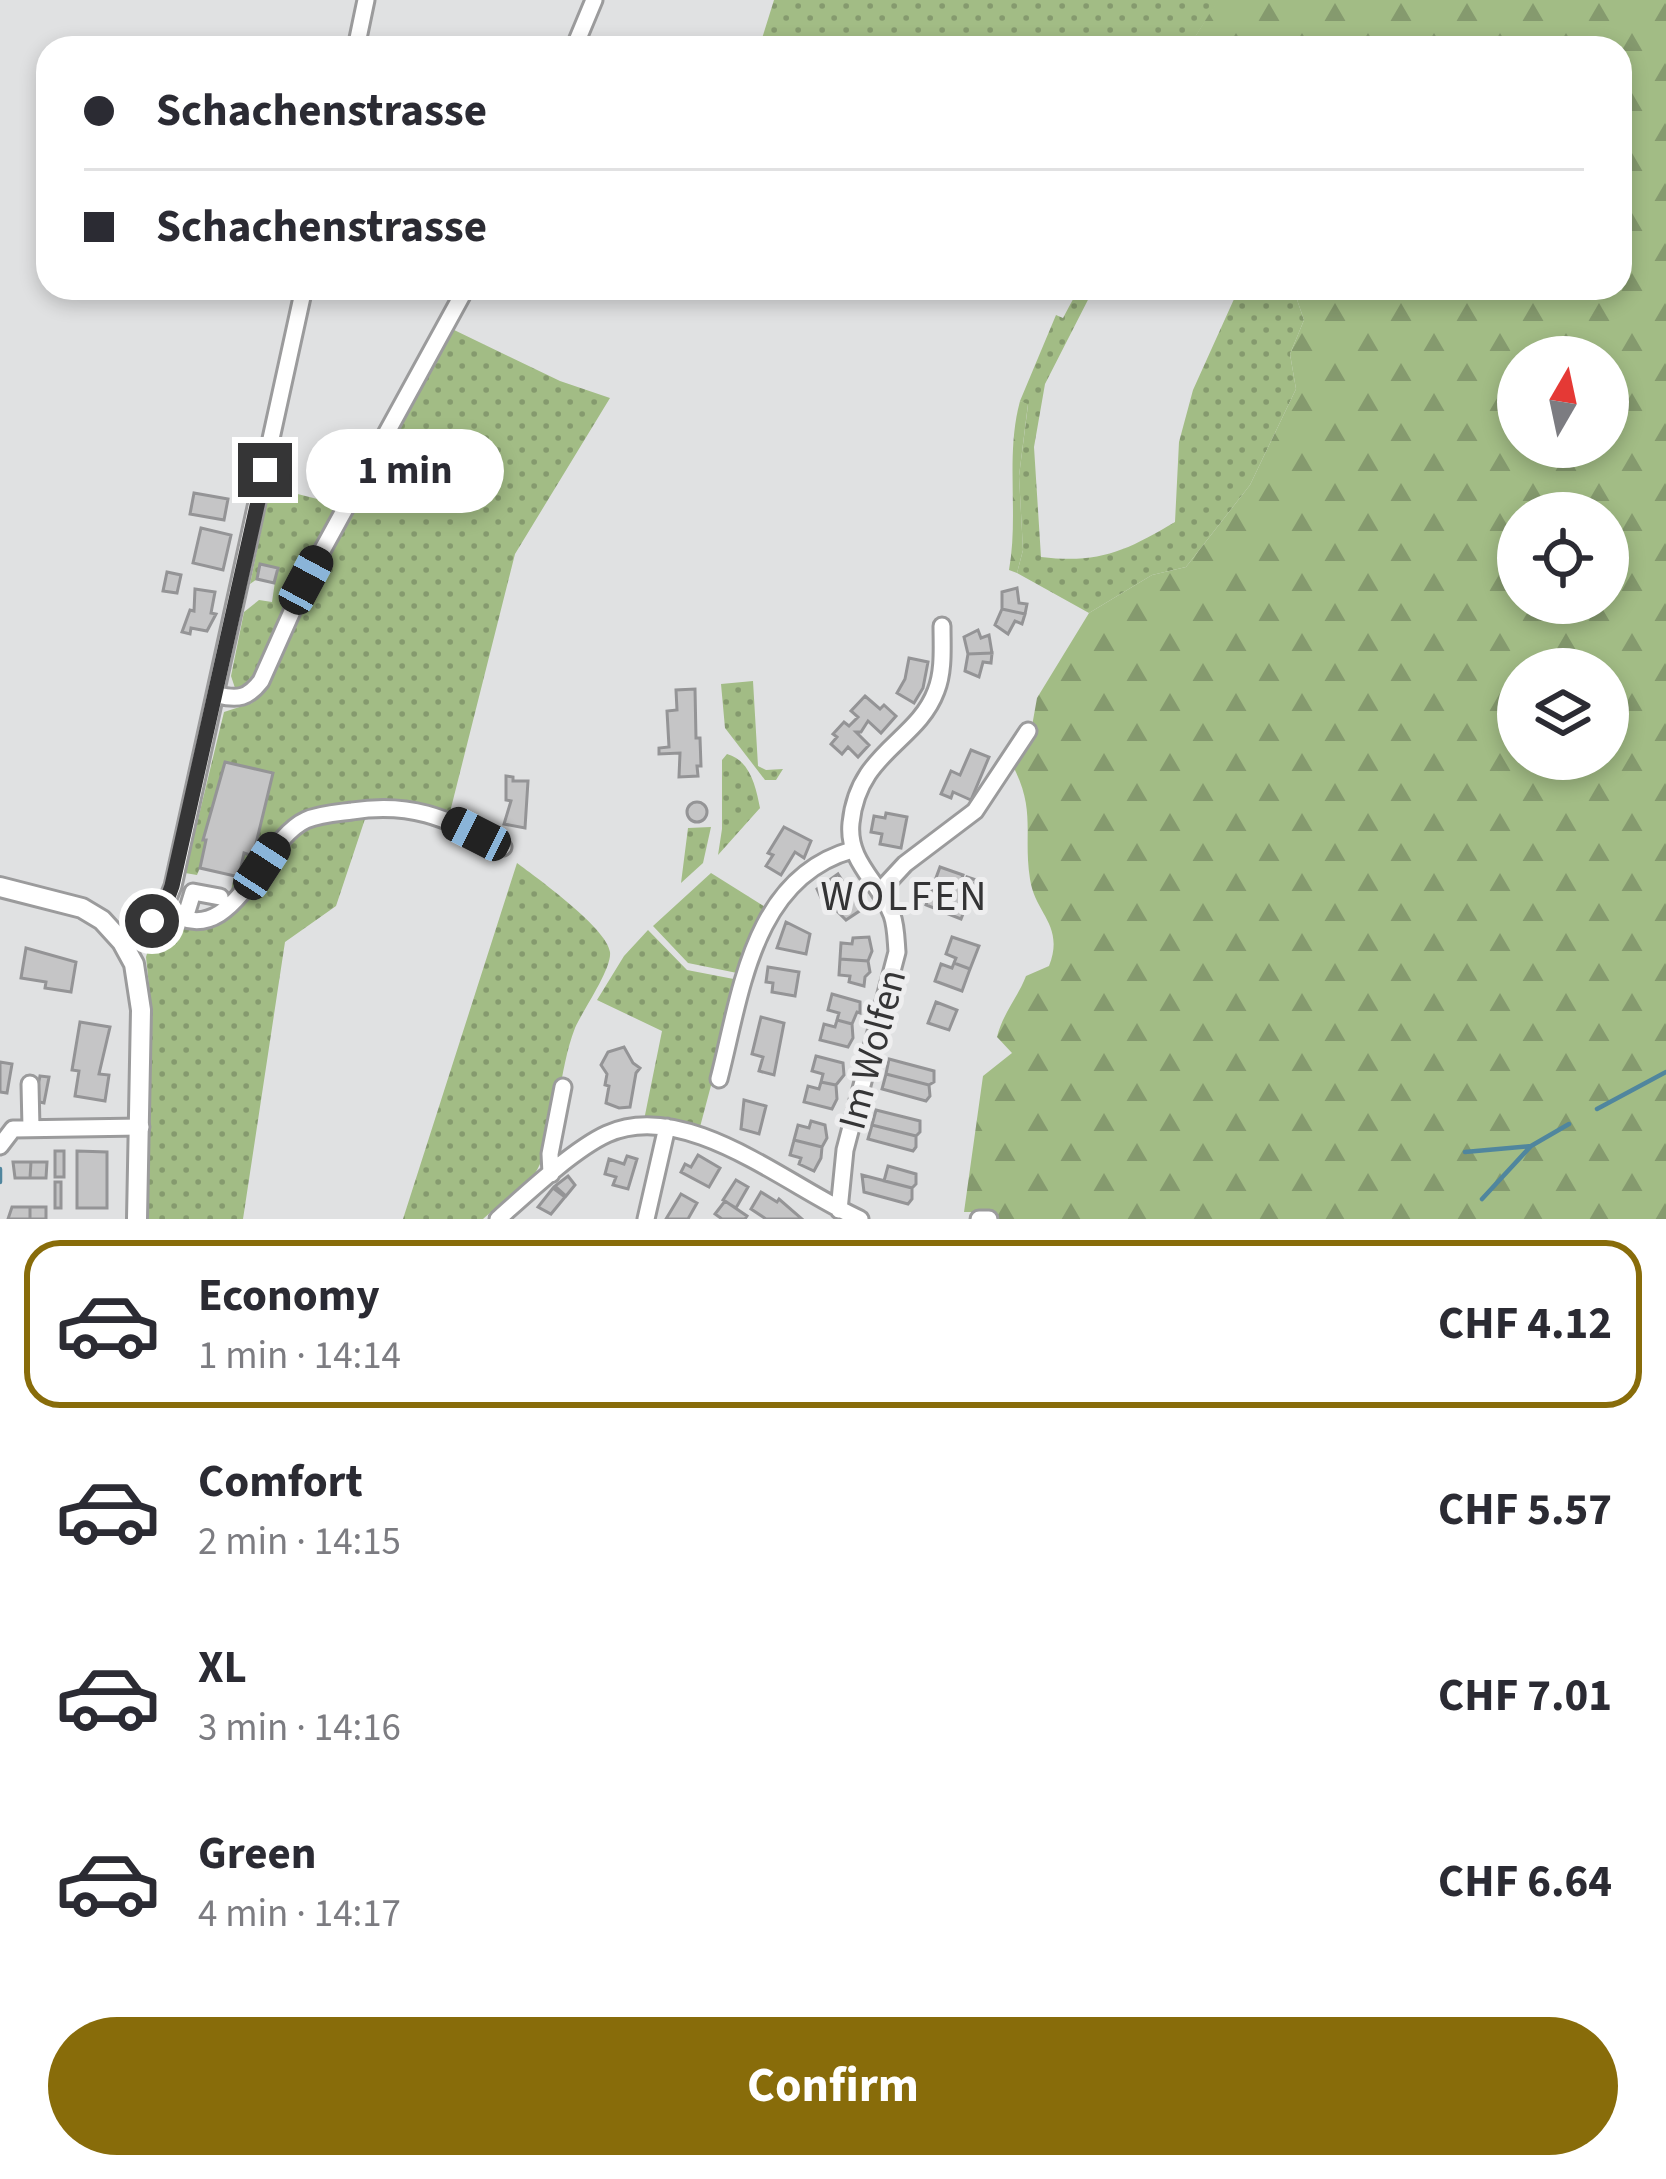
<!DOCTYPE html>
<html lang="en">
<head>
<meta charset="utf-8">
<style>
  body { margin:0; font-family:"Source Sans 3",sans-serif; background:#f7f7f7; color:#2b2b33; height:100vh; display:flex; flex-direction:column; font-size:45px; white-space:nowrap }
  * { box-sizing:border-box; margin:0 }
  p { font-size:39px; color:#7c7c81 }
  .icon { flex:none; width:66px; height:66px; fill:none; stroke:currentColor; stroke-width:2; stroke-linecap:round; stroke-linejoin:round }
  .map { position:relative; height:1219px; overflow:hidden }
  .panel { display:flex; flex-direction:column; background:#fff; flex:1 }
  .panel>* { flex:none }
  .hud { position:absolute; left:36px; top:36px; width:1596px; height:264px; border-radius:36px; box-shadow:0 6px 18px #0003; display:grid; align-content:center; height:264px; padding:0 48px; background:#fff }
  .needle { width:78px; rotate:9deg }
  .buttons { position:absolute; left:1497px; top:336px; display:grid; gap:24px }
  .buttons a { display:grid; place-items:center; width:132px; height:132px; border-radius:50%; background:#fff; box-shadow:0 6px 18px #0003; font-size:60px }
  .end { position:absolute; width:54px; height:54px; margin:-27px; border:15px solid #353536; background:#fff; box-shadow:0 0 0 6px #fff }
  .from { border-radius:50% }
  .bubble { position:absolute; height:84px; border-radius:42px; background:#fff; box-shadow:0 6px 18px #0003; font-size:39px; font-weight:700; line-height:84px; text-align:center }
  .car { position:absolute; width:36px; height:72px; margin:-36px -18px; border-radius:15px; box-shadow:0 0 9px 3px #0007; background:linear-gradient(#222 24%,#8ab4d8 0 40%,#222 0 76%,#8ab4d8 0 86%,#222 0) }
  .hud b { display:flex; align-items:center; gap:42px; height:114px; font-size:45px }
  .hud b+b { border-top:3px solid #e1e1e2 }
  .hud i { width:30px; height:30px; background:#2b2b33 }
  ul { padding:21px 0 0; list-style:none }
  li { display:flex; align-items:center; gap:36px; height:168px; margin:0 24px 18px; padding:0 24px; border:6px solid transparent; border-radius:36px }
  li div { flex:1 }
  li b { display:block; font-size:45px }
  li em { font-style:normal; font-weight:700 }
  li.active { border-color:#886c0a }
  li>.icon { width:108px; height:108px; stroke-width:1.5 }
  .cta { display:flex; gap:24px; margin-top:auto; padding:24px 48px }
  .cta a { flex:1; height:138px; border-radius:72px; background:#886c0a; color:#fff; font-size:48px; font-weight:700; line-height:138px; text-align:center }
  .map>svg:first-child { display:block }
  .green { fill:url(#green-dots) }
  .forest { fill:url(#forest-firs); fill-rule:evenodd }
  .lines { fill:none; stroke-linecap:round; stroke-linejoin:round }
  .stream { stroke:#50869e; stroke-width:4.5 }
  .building { fill:#c5c5c6; stroke:#949496; stroke-width:3 }
  .minor-casing { stroke:#9b9b9c; stroke-width:21 }
  .major-casing { stroke:#9b9b9c; stroke-width:24 }
  .minor { stroke:#fff; stroke-width:15 }
  .major { stroke:#fff; stroke-width:18 }
  .route { stroke:#353536; stroke-width:15 }
  .labels { text-anchor:middle; stroke-width:10; stroke-linejoin:round; paint-order:stroke }
  .street-label { font-size:39px; fill:#353536; stroke:#eeeeef }
  .neighbourhood-label { font-size:42px; letter-spacing:3px; fill:#343435; stroke:#eeeeef }
</style>
</head>
<body>
<div class="map">
<svg width="1666" height="1219" viewBox="0 0 1666 1219">
  <defs>
    <pattern id="green-dots" width="8" height="8" patternUnits="userSpaceOnUse" patternTransform="scale(3)"><rect width="8" height="8" fill="#a2bc85"/><path d="M2 2h.1M6 6h.1" fill="none" stroke="#859a6e" stroke-width="1.8" stroke-linecap="round"/></pattern>
    <pattern id="forest-firs" width="22" height="20" patternUnits="userSpaceOnUse" patternTransform="scale(3)"><rect width="22" height="20" fill="#a2bc85"/><path d="M5 1l3.5 6h-7zM16 11l3.5 6h-7z" fill="#859a6e"/></pattern>
  </defs>
  <rect width="100%" height="100%" fill="#e0e1e2"/>
  <path class="green" d="M774 0H1219L1188 48H759Z
    M1079 288H1094L1045 384 1034 447 1041 557C1099 564 1126 551 1175 522L1179 442 1193 390 1239 288H1293L1304 320 1290 354 1296 389 1250 485 1186 567 1152 575 1089 613 1017 573 1023 550 1019 476 1028 405 1020 401 1056 315 1063 318Z
    M450 328 560 381 610 398 515 554 449 816 319 812 240 891 230 895 235 872 203 860 197 875 185 873 224 712 252 703 266 687 275 656 304 597Z
    M270 487 341 505 253 683 240 690 235 688 231 676 244 612 259 600 272 602 277 568 260 564 257 579 250 584Z
    M753 681 758 766 766 770 783 769 776 780H765L725 728 721 684Z
    M727 754C750 760 756 787 760 808L718 855 722 829V760Z
    M367 813 336 906 285 942 243 1219H148L151 1006 146 957 152 937 164 925 200 923 301 828Z
    M711 827 703 863 681 883 688 828Z
    M517 863C537 878 607 928 610 952 612 969 583 1010 575 1028 558 1072 560 1122 540 1164 531 1184 514 1197 497 1212L492 1211 483 1219H403Z
    M711 873 765 907 742 974 688 963 653 926Z
    M648 930 687 970 739 980 700 1127 644 1120 662 1031 597 1000 624 956Z"/>
  <path class="forest" d="M1218 0H1666V1219H989L985 1212H964L983 1076 1012 1053 997 1037C1003 1013 1017 999 1026 976L1049 966C1065 925 1035 914 1030 879 1023 834 1036 812 1014 768L1029 743 1037 698 1089 613 1152 575 1186 567 1250 485 1296 389 1290 354 1304 320 1293 288H1620V48H1188ZM1518 357H1608V447H1518ZM1518 513H1608V603H1518ZM1518 669H1608V759H1518Z
    M1020 401 1028 404 1019 476 1023 550 1017 573 1009 570C1019 515 1005 456 1020 401Z"/>
  <g class="lines">
    <path class="stream" d="M1597 1109 1666 1072
      M1465 1152 1531 1146
      M0 1169V1182
      M1482 1199 1531 1146 1569 1124"/>
  </g>
  <path class="building" d="M194 493 228 499 224 520 190 514Z
    M201 528 231 535 223 570 193 563Z
    M260 564 278 568 274 583 257 579Z
    M167 572 181 575 177 593 163 591Z
    M1017 588 1019 603 1027 604 1025 614 1002 609V592Z
    M195 589 215 592 211 613 216 614 207 631 191 628 190 634 182 632 190 610 194 611Z
    M1002 609 1025 614 1022 624 1015 621 1008 634 995 625Z
    M978 630 981 638 989 635 992 653 968 654 964 637Z
    M992 653 991 663 983 662 979 677 965 671 968 654Z
    M909 658 928 662 923 688 914 703 897 693 905 679Z
    M695 689 696 738H700L701 766H697L698 776 679 777 680 753 659 754V748L669 747 667 711 677 710 676 690Z
    M865 696 880 709 884 705 896 716 881 733 868 721 861 732H856L869 745 858 757 848 747 842 754 831 744 837 737 833 734 844 722 849 726 858 717 851 711Z
    M971 750 989 757 971 800 953 792 951 798 941 794 951 771 960 775Z
    M225 762 273 773 253 856 244 853 239 877 200 868 206 840H203Z
    M506 776 513 777V781H528L525 828 504 824 511 801 506 800Z
    M687 812a10 10 0 1 1 20 0a10 10 0 1 1-20 0Z
    M886 813 907 817 901 848 880 844 882 834 871 832 874 816 885 818Z
    M784 827 811 841 804 858 795 852 781 875 766 866 773 855 768 853Z
    M940 867 963 875 960 883 964 885 967 877 976 880 961 919 948 914 952 903 943 900 939 910 926 905Z
    M838 874 849 891 826 909 817 889Z
    M851 889 864 908 846 920 830 904Z
    M786 922 810 934 806 954 777 948Z
    M869 937 872 951 868 961 840 959 841 943 852 944 853 938Z
    M952 937 979 946 970 969 954 963 956 958 946 954Z
    M26 948 76 962 71 992 45 988 46 982 21 978Z
    M840 959 868 961 870 972 865 977 864 986 849 982 850 976 839 975Z
    M954 963 970 969 962 991 935 981 941 964 952 968Z
    M768 967 799 972 795 996 772 992 773 983 766 982Z
    M832 994 860 1002V1013L857 1012 852 1024 837 1020 839 1013 828 1010Z
    M936 1002 957 1010 949 1030 928 1023Z
    M761 1017 784 1023 774 1075 759 1071 763 1057 752 1054Z
    M837 1020 852 1024 853 1038 848 1047 820 1040 824 1024 835 1027Z
    M80 1022 110 1027 99 1074 109 1075 105 1101 75 1096 79 1071 72 1070Z
    M624 1047 633 1063 640 1068 636 1073 630 1107 619 1108 606 1103 609 1086 605 1085 607 1074 601 1065 608 1052Z
    M816 1056 843 1063 844 1075 836 1085 821 1082 823 1074 812 1071Z
    M889 1059 934 1071V1082L929 1085 886 1074Z
    M0 1062 12 1064 7 1093 0 1092Z
    M886 1074 929 1085 930 1096 926 1101 882 1089Z
    M40 1076 49 1077 44 1103 35 1101Z
    M821 1082 836 1085 837 1099 832 1109 804 1102 808 1086 819 1089Z
    M744 1100 766 1106 759 1134 741 1129Z
    M876 1110 920 1121V1132L916 1136 872 1125Z
    M811 1121 825 1125 827 1138 822 1147 794 1140 798 1125 809 1128Z
    M872 1125 916 1136V1147L913 1151 868 1139Z
    M794 1140 822 1147 821 1158 814 1171 799 1164 801 1158 790 1155Z
    M55 1151H64V1177H55Z
    M77 1151 107 1152V1208H77Z
    M698 1155 720 1168 709 1187 681 1172 685 1164 691 1167Z
    M627 1156 637 1159 628 1189 613 1185 616 1177 605 1174 609 1159 624 1164Z
    M13 1162H31L30 1178H15Z
    M31 1162H47L46 1178H30Z
    M888 1166 916 1174V1184L912 1188 884 1181Z
    M862 1175 912 1188V1199L908 1204 864 1192Z
    M568 1176 575 1185 566 1196 555 1186Z
    M736 1180 748 1187 736 1208 723 1200Z
    M55 1182H61V1208H55Z
    M553 1188 565 1197 551 1214 538 1207Z
    M761 1192 777 1202 779 1199 802 1219H766L751 1209Z
    M681 1194 697 1203 688 1219H666Z
    M725 1201 747 1216 745 1219H722L715 1214Z
    M12 1207H30V1219H8Z
    M30 1207H46V1219H30Z"/>
  <g class="lines">
    <defs>
      <path id="minor" d="M356 48 366 0
        M574 48 594 0
        M218 695C238 700 248 698 261 681L306 580 466 288
        M880 891 905 864 975 811 1028 731
        M164 908C233 959 259 841 306 820 320 814 337 813 352 811 414 801 448 820 503 847
        M185 918 193 892 220 897
        M122 942 164 908 173 886 304 288
        M719 1079C741 994 752 878 852 850
        M30 1084 31 1128
        M0 1146 13 1129 141 1127
        M551 1174 550 1154 563 1087
        M839 1210 845 1150 897 952C896 939 896 926 892 915 879 881 847 862 851 823 858 752 917 742 936 691 944 671 942 647 942 626
        M498 1219C526 1194 574 1149 607 1134 686 1098 790 1188 860 1219
        M646 1219 667 1127
        M979 1219H989"/>
      <path id="major" d="M0 887 82 908 102 920 122 942 134 964 141 1010 137 1219"/>
    </defs>
    <use href="#minor" class="minor-casing"/>
    <use href="#major" class="major-casing"/>
    <use href="#minor" class="minor"/>
    <use href="#major" class="major"/>
  </g>
  <g class="lines">
    <path class="route" d="M152 921 164 908 172 886 265 470"/>
  </g>
  <g class="labels">
    <g class="street-label">
      <text transform="translate(871 1049) rotate(-75)" y="14">Im Wolfen</text>
    </g>
    <g class="neighbourhood-label">
      <text x="905" y="910">WOLFEN</text>
    </g>
  </g>
</svg>
<div class="buttons">
<a><svg class="needle" viewBox="-14 -14 28 28"><path d="M0-13l5 13h-10z" fill="#e53935"/><path d="M0 13l5-13h-10z" fill="#7c7c81"/></svg></a>
<a><svg class="icon" aria-label="locate" viewBox="0 0 24 24"><circle cx="12" cy="12" r="6"/><path d="M12 2v4M12 18v4M2 12h4M18 12h4"/></svg></a>
<a><svg class="icon" aria-label="layers" viewBox="0 0 24 24"><path d="M12 4l9 5-9 5-9-5zM3 14l9 5 9-5"/></svg></a>
</div>
<i class="end from" style="left:152px;top:921px"></i>
<i class="end" style="left:265px;top:470px"></i>
<div class="bubble" style="left:306px;top:429px;width:198px">1 min</div>
<i class="car" style="left:306px;top:580px;rotate:28deg"></i>
<i class="car" style="left:476px;top:834px;rotate:297deg"></i>
<i class="car" style="left:262px;top:866px;rotate:33deg"></i>
<div class="hud">
<b><i class="from"></i>Schachenstrasse</b>
<b><i></i>Schachenstrasse</b>
</div>
</div>
<section class="panel">
<ul>
<li class="active"><svg class="icon" aria-label="car" viewBox="0 0 24 24"><path d="M5 17H2v-5l4-1 3-4h7l3 4 3 1v5h-3M9 17h6M6 11h13"/><circle cx="7" cy="17" r="2"/><circle cx="17" cy="17" r="2"/></svg><div><b>Economy</b><p>1 min · 14:14</p></div><em>CHF 4.12</em></li>
<li><svg class="icon" aria-label="car" viewBox="0 0 24 24"><path d="M5 17H2v-5l4-1 3-4h7l3 4 3 1v5h-3M9 17h6M6 11h13"/><circle cx="7" cy="17" r="2"/><circle cx="17" cy="17" r="2"/></svg><div><b>Comfort</b><p>2 min · 14:15</p></div><em>CHF 5.57</em></li>
<li><svg class="icon" aria-label="car" viewBox="0 0 24 24"><path d="M5 17H2v-5l4-1 3-4h7l3 4 3 1v5h-3M9 17h6M6 11h13"/><circle cx="7" cy="17" r="2"/><circle cx="17" cy="17" r="2"/></svg><div><b>XL</b><p>3 min · 14:16</p></div><em>CHF 7.01</em></li>
<li><svg class="icon" aria-label="car" viewBox="0 0 24 24"><path d="M5 17H2v-5l4-1 3-4h7l3 4 3 1v5h-3M9 17h6M6 11h13"/><circle cx="7" cy="17" r="2"/><circle cx="17" cy="17" r="2"/></svg><div><b>Green</b><p>4 min · 14:17</p></div><em>CHF 6.64</em></li>
</ul>
<div class="cta"><a>Confirm</a></div>
</section>
</body>
</html>
